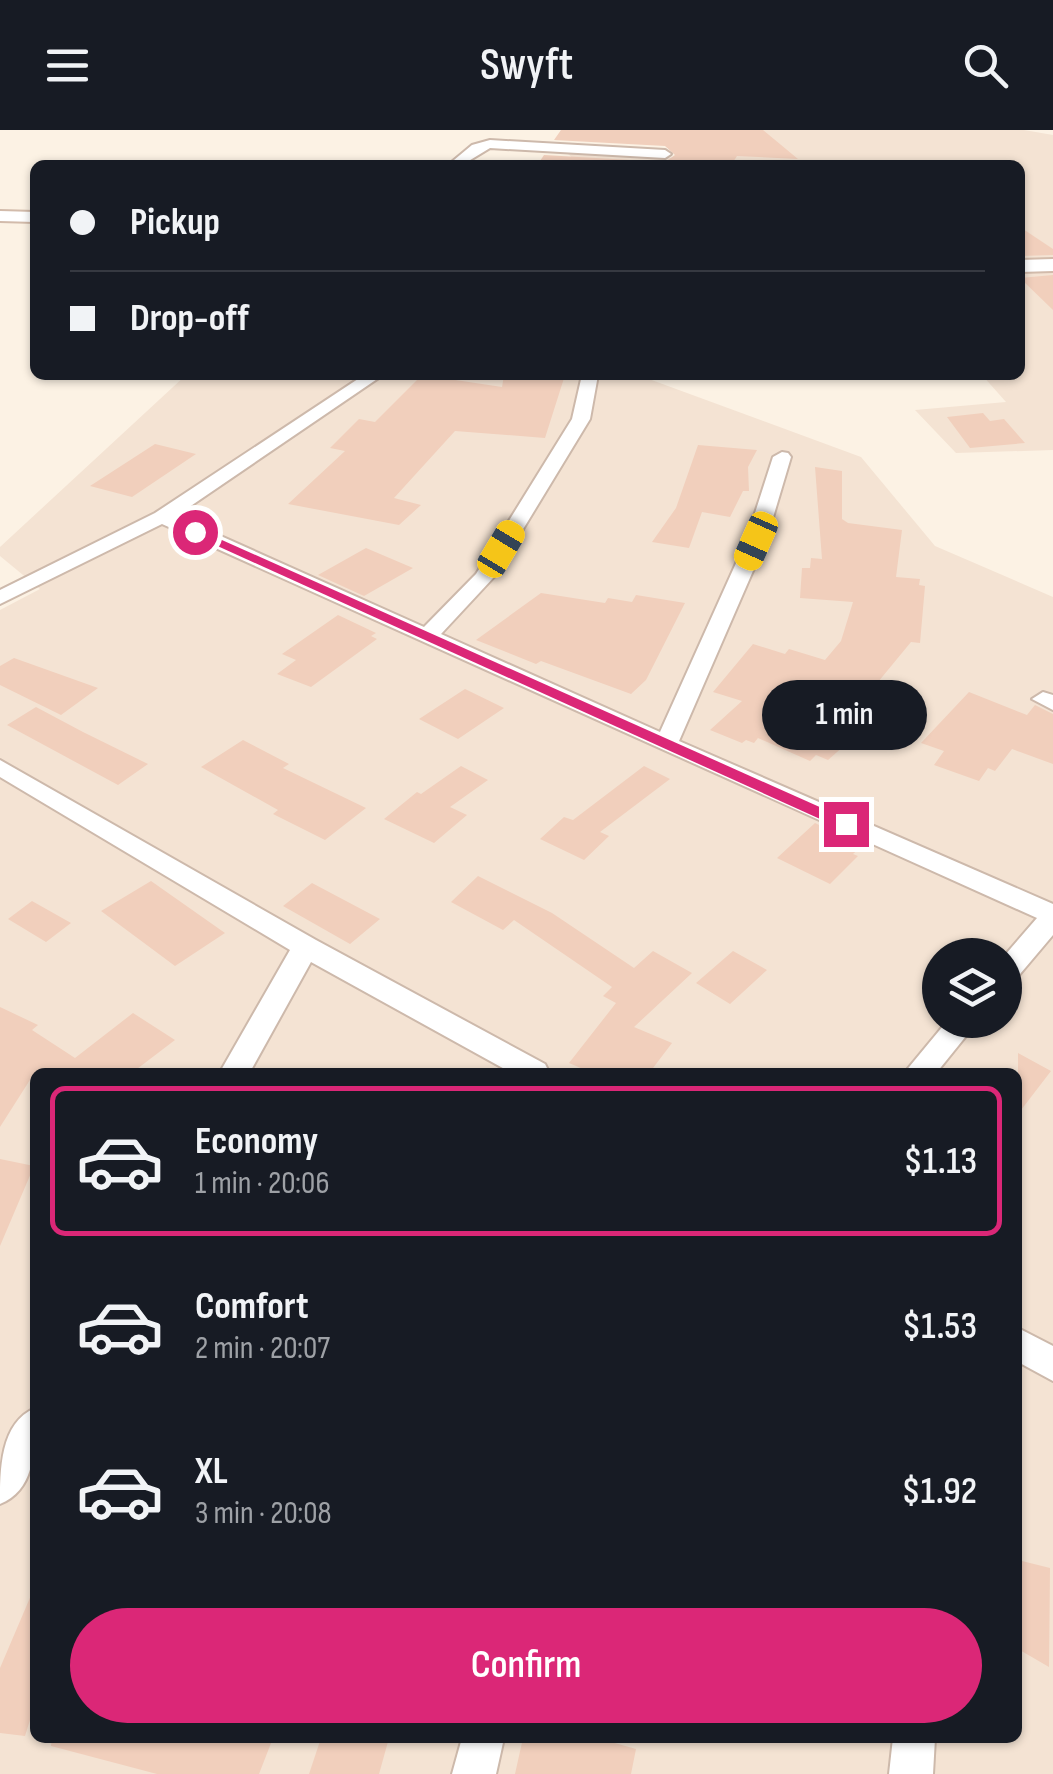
<!DOCTYPE html>
<html lang="en">
<head>
<meta charset="utf-8">
<style>
  body { margin:0; font-family:"Sofia Sans Condensed",sans-serif; background:#20242c; color:#f1f3f6; height:100vh; display:flex; flex-direction:column; font-size:38px; white-space:nowrap }
  * { box-sizing:border-box; margin:0 }
  p { font-size:32px; color:#9ea1a6 }
  .icon { flex:none; width:55px; height:55px; fill:none; stroke:currentColor; stroke-width:2; stroke-linecap:round; stroke-linejoin:round }
  .map { position:relative; flex:1; overflow:hidden }
  .panel { position:absolute; left:30px; top:938px; width:992px; height:675px; display:flex; flex-direction:column; background:#171b24; border-radius:15px; box-shadow:0 2px 8px #0004 }
  .panel>* { flex:none }
  .banner { position:absolute; left:30px; top:30px; width:995px; height:220px; border-radius:15px; box-shadow:0 2px 8px #0004; display:grid; align-content:center; height:220px; padding:0 40px; background:#171b24 }
  .fabs { position:absolute; left:922px; top:808px; display:grid; gap:20px }
  .fabs a { display:grid; place-items:center; width:100px; height:100px; border-radius:50%; background:#171b24; box-shadow:0 2px 8px #0004; font-size:50px }
  .end { position:absolute; width:45px; height:45px; margin:-22px; border:12px solid #db2777; background:#fff; box-shadow:0 0 0 5px #fff }
  .from { border-radius:50% }
  .bubble { position:absolute; height:70px; border-radius:35px; background:#171b24; box-shadow:0 2px 8px #0004; font-size:32px; font-weight:600; line-height:70px; text-align:center }
  .car { position:absolute; width:30px; height:60px; margin:-30px -15px; border-radius:12px; box-shadow:0 0 8px 2px #0007; background:linear-gradient(#f5c518 24%,#345 0 40%,#f5c518 0 76%,#345 0 86%,#f5c518 0) }
  .banner b { display:flex; align-items:center; gap:35px; height:95px; font-size:38px }
  .banner b+b { border-top:2px solid #363941 }
  .banner i { width:25px; height:25px; background:#f1f3f6 }
  ul { padding:18px 0 0; list-style:none }
  li { display:flex; align-items:center; gap:30px; height:150px; margin:0 20px 15px; padding:0 20px; border:5px solid transparent; border-radius:15px }
  li div { flex:1 }
  li b { display:block; font-size:38px }
  li em { font-style:normal; font-weight:600 }
  li.current { border-color:#db2777 }
  li>.icon { width:90px; height:90px; stroke-width:1.5 }
  .primary-button { display:flex; gap:20px; margin-top:auto; padding:20px 40px }
  .primary-button a { flex:1; height:115px; border-radius:60px; background:#db2777; color:#fff; font-size:40px; font-weight:600; line-height:115px; text-align:center }
  header { display:flex; justify-content:space-between; align-items:center; height:130px; padding:0 40px; background:#171b24; font-size:45px; font-weight:600 }
  .map>svg:first-child { display:block }
  .residential { fill:#f4e3d3; fill-rule:evenodd }
  .building { fill:#f1cfbc }
  .lines { fill:none; stroke-linecap:round; stroke-linejoin:round }
  .street-casing { stroke:#cdb9ab; stroke-width:4 }
  .secondary-casing { stroke:#d2bbab; stroke-width:4 }
  .street { fill:#fff; fill-rule:evenodd }
  .secondary { fill:#fff; fill-rule:evenodd }
  .route { fill:#db2777 }
</style>
</head>
<body>
<header><svg class="icon" aria-label="menu" viewBox="0 0 24 24"><path d="M4 6h16M4 12h16M4 18h16"/></svg>Swyft<svg class="icon" aria-label="search" viewBox="0 0 24 24"><circle cx="10" cy="10" r="6"/><path d="M15 15l6 6"/></svg></header>
<div class="map">
<svg width="1053" height="1644" viewBox="0 0 1053 1644">
  <rect width="100%" height="100%" fill="#fcf2e4"/>
  <path class="residential" d="M696 0H1024L1053 5V320L956 323 915 280 1006 272 982 245H1020V35H580L566 22 677 28Z
    M186 245H638L861 327 935 416 1053 467V1644H0V480L40 459 0 426V417ZM940 825H1005V890H940ZM35 942H1018V1608H35Z"/>
  <path class="building" d="M561 0H763L798 29 737 26 731 35 540 31 544 25 665 32 675 25 665 16 554 10Z
    M1020 97 1053 119V125L1020 126Z
    M1053 145V180L1020 148Z
    M422 245 502 257 504 245H565L545 308 455 301 394 368 421 375 399 395 288 374 345 321 330 318 359 289 375 292Z
    M983 283 990 291 1004 289 1025 313 970 318 947 287Z
    M155 314 196 324 132 367 90 356Z
    M698 315 757 320 748 337 749 361H743L730 387 702 382 689 418 652 412 676 378Z
    M815 337 842 341V389L848 393 902 400 896 447 920 449 919 455 925 456 920 513 911 512 878 552 894 557 890 563 898 565 885 585 894 587 874 614 853 608 828 630 816 625 810 631 758 608 754 613 746 610 742 613 710 600 742 571 713 562 753 514 785 524 789 519 825 530 841 511 853 472 800 468 802 438H810L811 428 822 429Z
    M366 418 413 438 364 466 318 445Z
    M541 463 605 473 608 468 632 472 636 465 685 473 646 550 631 564 541 531 536 534 476 510Z
    M338 485 376 503 371 506 377 509 311 557 277 544 296 530 282 524Z
    M14 528 98 558 61 585 0 555V536Z
    M465 559 504 578 458 609 419 589Z
    M969 562 1027 585 1035 575 1053 584V634L1012 619 995 641 988 638 979 651 934 635 944 621 921 613Z
    M36 577 83 602 148 634 118 655 7 595Z
    M243 610 289 634 283 638 366 678 325 710 273 684 278 680 201 637Z
    M461 636 488 650 450 677 467 685 434 713 384 689 417 662 421 664Z
    M644 636 670 649 600 702 609 706 584 730 540 709 564 687 573 690Z
    M815 693 862 716 853 724 858 726 830 754 777 728Z
    M478 746 552 783 634 838 653 821 692 843 634 897 672 913 650 942H590L569 933 616 873 603 866 612 857 514 790 503 800 451 772Z
    M151 751 225 803 175 836 101 781Z
    M312 753 380 789 350 814 283 776Z
    M32 771 71 793 46 812 8 789Z
    M733 821 767 840 730 874 696 853Z
    M0 877 38 895 32 900 75 928 133 883 175 910 133 942H35L0 997Z
    M1018 923 1051 941 1018 984Z
    M0 1029 34 1036 0 1116Z
    M1018 1430 1050 1438 1049 1537 1018 1519Z
    M35 1456V1574L25 1606 0 1603V1538Z
    M52 1608H273L259 1644H157L51 1616Z
    M321 1608H389L379 1644H309Z
    M523 1608H597L636 1619 631 1644H515Z"/>
  <g class="lines">
    <defs>
      <path id="street" d="M490 10 665 20 671 24 665 28 490 18 462 35H448L472 15Z
        M364 245H383L176 386 424 497 476 444 572 289 582 245H598L590 289 494 447 441 504 660 602 746 411 773 327 782 322 788 323 791 327 766 411 679 611 1053 774V805L1015 850 1005 853V825L1037 788 162 394 0 474V460L155 383Z
        M1043 562 1053 565V580L1032 569Z
        M0 630 316 810 545 934 549 942H510L311 832 250 942H220L290 820 0 647Z
        M948 890H979L937 942H905Z
        M1018 1198 1053 1216V1251L1018 1232Z
        M35 1278C35 1312 38 1359 0 1374 0 1340 0 1293 35 1278Z
        M462 1608H504L496 1644H452Z
        M893 1608H935L933 1644H889Z"/>
      <path id="secondary" d="M0 81 35 82V92L0 91Z
        M1053 129V141L1020 142V130Z"/>
    </defs>
    <use href="#street" class="street-casing"/>
    <use href="#secondary" class="secondary-casing"/>
    <use href="#street" class="street"/>
    <use href="#secondary" class="secondary"/>
  </g>
  <path class="route" d="M195 398 851 691 853 694 840 698 191 404Z"/>
</svg>
<div class="fabs">
<a><svg class="icon" aria-label="layers" viewBox="0 0 24 24"><path d="M12 4l9 5-9 5-9-5zM3 14l9 5 9-5"/></svg></a>
</div>
<i class="end from" style="left:195px;top:402px"></i>
<i class="end" style="left:846px;top:694px"></i>
<div class="bubble" style="left:762px;top:550px;width:165px">1 min</div>
<i class="car" style="left:756px;top:411px;rotate:204deg"></i>
<i class="car" style="left:501px;top:419px;rotate:31deg"></i>
<div class="banner">
<b><i class="from"></i>Pickup</b>
<b><i></i>Drop-off</b>
</div>
<section class="panel">
<ul>
<li class="current"><svg class="icon" aria-label="car" viewBox="0 0 24 24"><path d="M5 17H2v-5l4-1 3-4h7l3 4 3 1v5h-3M9 17h6M6 11h13"/><circle cx="7" cy="17" r="2"/><circle cx="17" cy="17" r="2"/></svg><div><b>Economy</b><p>1 min · 20:06</p></div><em>$1.13</em></li>
<li><svg class="icon" aria-label="car" viewBox="0 0 24 24"><path d="M5 17H2v-5l4-1 3-4h7l3 4 3 1v5h-3M9 17h6M6 11h13"/><circle cx="7" cy="17" r="2"/><circle cx="17" cy="17" r="2"/></svg><div><b>Comfort</b><p>2 min · 20:07</p></div><em>$1.53</em></li>
<li><svg class="icon" aria-label="car" viewBox="0 0 24 24"><path d="M5 17H2v-5l4-1 3-4h7l3 4 3 1v5h-3M9 17h6M6 11h13"/><circle cx="7" cy="17" r="2"/><circle cx="17" cy="17" r="2"/></svg><div><b>XL</b><p>3 min · 20:08</p></div><em>$1.92</em></li>
</ul>
<div class="primary-button"><a>Confirm</a></div>
</section>
</div>
</body>
</html>
